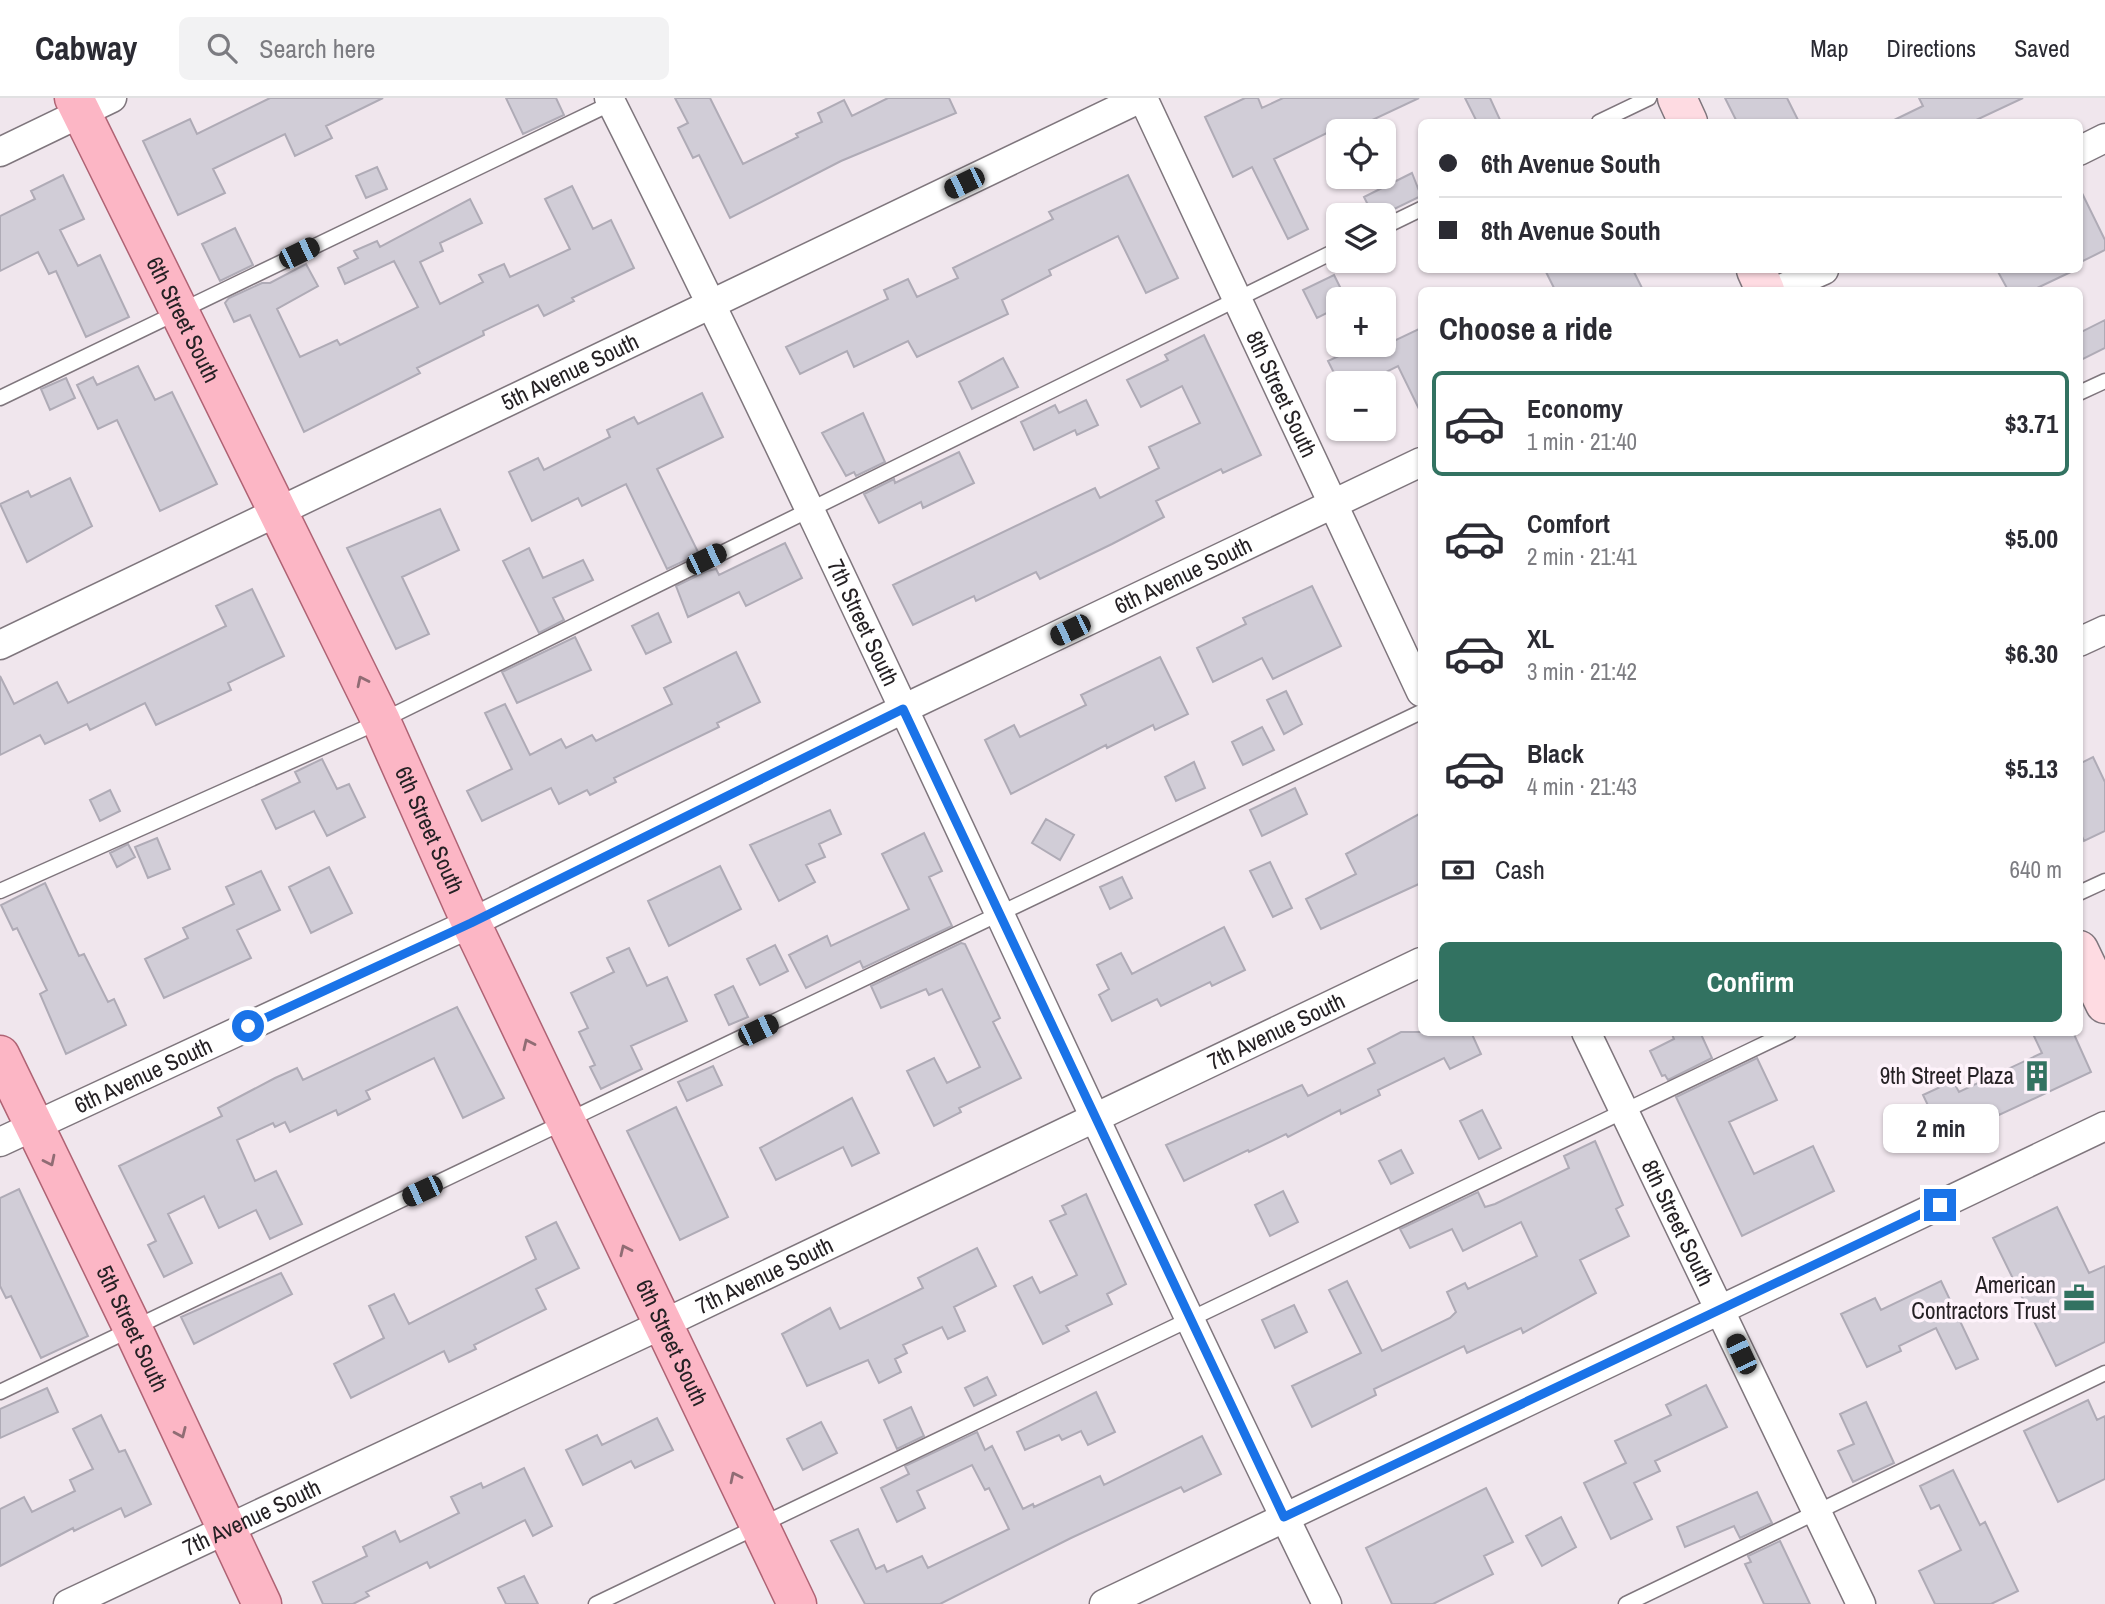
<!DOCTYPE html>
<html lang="en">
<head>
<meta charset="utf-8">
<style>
  body { margin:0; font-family:"Archivo Narrow",sans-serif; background:#f2f2f3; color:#2b2b33; height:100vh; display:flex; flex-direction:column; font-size:26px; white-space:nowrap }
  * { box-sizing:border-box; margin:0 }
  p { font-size:23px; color:#7c7c81 }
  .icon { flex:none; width:38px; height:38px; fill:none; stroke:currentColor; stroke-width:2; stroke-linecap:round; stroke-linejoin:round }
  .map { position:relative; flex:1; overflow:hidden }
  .drawer { position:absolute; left:1418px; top:189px; width:665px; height:749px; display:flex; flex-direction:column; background:#fff; border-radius:10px; box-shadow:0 2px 5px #0004 }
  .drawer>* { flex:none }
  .banner { position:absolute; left:1418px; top:21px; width:665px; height:154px; border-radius:10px; box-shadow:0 2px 5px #0004; display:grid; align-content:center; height:154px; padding:0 21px; background:#fff }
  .buttons { position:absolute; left:1326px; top:21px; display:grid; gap:14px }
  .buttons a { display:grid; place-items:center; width:70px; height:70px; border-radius:10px; background:#fff; box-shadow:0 2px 5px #0004; font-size:35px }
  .end { position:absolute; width:32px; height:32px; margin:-16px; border:9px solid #1a73e8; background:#fff; box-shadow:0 0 0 4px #fff }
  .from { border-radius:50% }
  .bubble { position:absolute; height:49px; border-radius:10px; background:#fff; box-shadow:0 2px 5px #0004; font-size:23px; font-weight:700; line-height:49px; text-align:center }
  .car { position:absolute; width:21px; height:42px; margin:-21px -10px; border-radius:9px; box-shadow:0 0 5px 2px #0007; background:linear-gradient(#222 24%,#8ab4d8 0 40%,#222 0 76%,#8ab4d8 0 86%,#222 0) }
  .banner b { display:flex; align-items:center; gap:24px; height:66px; font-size:26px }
  .banner b+b { border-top:2px solid #e1e1e2 }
  .banner i { width:18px; height:18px; background:#2b2b33 }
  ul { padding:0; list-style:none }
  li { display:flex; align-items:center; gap:21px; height:105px; margin:0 14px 10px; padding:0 7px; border:4px solid transparent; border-radius:10px }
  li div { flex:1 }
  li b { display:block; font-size:26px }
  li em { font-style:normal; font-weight:700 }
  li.active { border-color:#327261 }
  li>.icon { width:63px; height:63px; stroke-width:1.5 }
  h2 { padding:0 21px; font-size:32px; line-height:84px }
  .pay { display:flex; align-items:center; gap:18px; height:77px; padding:0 21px; font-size:26px }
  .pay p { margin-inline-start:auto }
  .cta { display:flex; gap:14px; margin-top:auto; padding:14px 21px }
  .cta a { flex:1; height:80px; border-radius:10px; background:#327261; color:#fff; font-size:28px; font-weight:700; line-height:80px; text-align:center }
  header { display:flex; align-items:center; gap:42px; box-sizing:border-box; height:98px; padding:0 35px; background:#fff; border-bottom:2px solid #e1e1e2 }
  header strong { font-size:33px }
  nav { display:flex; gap:38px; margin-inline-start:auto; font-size:24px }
  .search { width:490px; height:63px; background:#f2f2f3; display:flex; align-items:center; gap:18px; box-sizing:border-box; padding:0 24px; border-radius:10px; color:#7c7c81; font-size:26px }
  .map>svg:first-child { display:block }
  .building { fill:#d1cdd7; stroke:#afabb6; stroke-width:2 }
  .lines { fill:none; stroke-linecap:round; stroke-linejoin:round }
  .service-casing { stroke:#7f767d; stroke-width:17 }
  .minor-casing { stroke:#7f767d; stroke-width:31 }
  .secondary-casing { stroke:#7f767d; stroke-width:41 }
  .primary-casing { stroke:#af6374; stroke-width:41 }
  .service { stroke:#fff; stroke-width:14 }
  .minor { stroke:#fff; stroke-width:28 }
  .secondary { stroke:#fedbe2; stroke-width:38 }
  .primary { stroke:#fcb6c5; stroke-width:38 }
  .oneway { stroke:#906c74 }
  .route { stroke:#1a73e8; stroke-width:9 }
  .labels { text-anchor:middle; stroke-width:7; stroke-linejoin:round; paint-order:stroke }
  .street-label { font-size:23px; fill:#252124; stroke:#fef3fb }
  .poi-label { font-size:23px; fill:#252124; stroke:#fef3fb; text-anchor:end }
</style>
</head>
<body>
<header>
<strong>Cabway</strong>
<div class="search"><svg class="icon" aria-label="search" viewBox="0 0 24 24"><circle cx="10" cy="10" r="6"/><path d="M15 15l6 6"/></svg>Search here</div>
<nav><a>Map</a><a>Directions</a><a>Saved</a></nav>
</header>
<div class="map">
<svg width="2105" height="1506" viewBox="0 0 2105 1506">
  <rect width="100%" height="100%" fill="#f0e6ed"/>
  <path class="building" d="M270 0H383L326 28 332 40 295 58 285 36 213 71 225 95 178 117 143 43 190 21 197 36Z
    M506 0H556L564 17 523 36Z
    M675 0H710L743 66 798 39 796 36 822 24 818 15 844 2 852 18 888 0H949L956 15 841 63 730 120 699 57 693 60 678 30 688 25Z
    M1245 0H1258L1262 10 1283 0H1419L1349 33 1345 26 1274 61 1308 131 1288 141 1252 69 1233 79 1205 19Z
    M1465 0H1490L1501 24H1477Z
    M1725 0H1787L1799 24H1737Z
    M1919 0H2023L1972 24H1890L1923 8Z
    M377 69 387 91 366 100 356 78Z
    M1412 75 1421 98 1382 117H1373L1364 99Z
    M63 77 84 121 60 132 78 168 100 157 129 219 86 239 56 173 49 176 38 154 0 173V118L35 101 31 93Z
    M1128 77 1178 180 1146 195 1118 138 1049 172 1051 177 1002 202 1008 216 917 259 908 243 854 269 847 253 800 276 786 249 888 201 884 192 908 181 917 199 958 180 953 170 1053 121 1049 114Z
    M572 88 593 131 611 122 634 170 572 200 574 203 544 218 538 207 483 233 484 237 417 270 420 275 304 334 250 217 234 224 225 205 229 200 262 185H270L306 166 318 188 277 211 300 259 337 242 340 247 418 209 394 163 345 186 338 170 358 160 354 153 377 143 380 149 470 101 482 125 440 145 443 153 420 164 440 206 483 184 479 177 504 166 510 179 570 151 545 101Z
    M2079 89 2105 142V152L2079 165Z
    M235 130 253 167 220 183 202 146Z
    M1545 172H1633L1643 192H1555Z
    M1997 172H2075L2033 192H2008Z
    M1334 177 1346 201H1339V209L1317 220 1303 192Z
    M2105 222V250L2079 263V235Z
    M1421 230V315L1398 268 1364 285H1339L1328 263 1362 247H1370L1373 253Z
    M1204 237 1261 357 1223 375 1221 371 1156 403 1164 419 1112 446 1040 481 1036 474 976 503 974 498 913 527 893 487 1095 390 1100 400 1159 370 1149 349 1200 325 1182 288 1141 309 1127 282 1168 262 1165 257Z
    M1003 260 1018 289 972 311 959 284Z
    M138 268 155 302 172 294 217 386 160 413 117 322 98 331 77 287 93 279 97 287Z
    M66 280 75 300 50 312 41 291Z
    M702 295 723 339 657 371 699 456 667 471 626 386 582 408 578 400 532 423 509 374 538 360 544 372 610 339 607 332 634 319 638 326Z
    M1086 302 1098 327 1077 337 1075 332 1034 352 1021 324 1055 307 1059 315Z
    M863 315 885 364 856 378 854 374 846 378 822 335Z
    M959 354 974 385 923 410 921 404 879 425 864 396 894 381 895 385Z
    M70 380 92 428 27 464 0 406 28 393 31 399Z
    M440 411 459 452 402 479 429 536 396 551 347 450Z
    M785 445 802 480 746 508 739 494 688 519 676 488 707 473 716 471 719 477Z
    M529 450 543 480 583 462 593 482 553 500 564 522 539 535 503 463Z
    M1312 488 1341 548 1273 581 1262 560 1213 584 1197 550 1246 526 1243 520Z
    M252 491 284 558 228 585 231 592 156 627 145 605 90 632 87 626 45 646 40 637 0 657V578L14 606 57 584 68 605 226 528 216 508Z
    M658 515 671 544 646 556 632 528Z
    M575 539 591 572 517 605 502 574Z
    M736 554 760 604 717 625 719 629 614 680 616 684 590 697 587 692 559 706 551 690 482 723 467 693 512 671 485 615 505 606 530 657 561 641 566 650 592 637 596 643 672 606 664 590Z
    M1160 559 1188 616 1155 632 1153 627 1107 650 1106 647 1011 696 985 642 1014 627 1020 639 1086 607 1081 597Z
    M1286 593 1302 626 1284 636 1267 602Z
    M1262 629 1274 652 1243 667 1232 644Z
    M2093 659 2105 684V733L2084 743 2079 732V666Z
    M322 661 337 691 349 686 365 719 327 738 314 713 276 731 262 702 300 684 295 674Z
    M1194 664 1205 690 1176 703 1165 679Z
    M1295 690 1307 716 1262 738 1250 712Z
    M110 692 120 713 100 723 90 702Z
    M830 712 841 736 819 746 825 759 806 767 815 784 779 803 750 747Z
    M1421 715V785L1321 831 1306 801 1356 776 1346 756Z
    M1046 721 1074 737 1060 762 1032 745Z
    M924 735 942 773 929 779 952 828 863 870 860 863 806 890 789 857 827 838 831 848 909 811 882 756Z
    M157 740 170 771 148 780 135 749Z
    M128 746 135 759 117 769 110 755Z
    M1270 764 1292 810 1273 819 1250 773Z
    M720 768 741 811 669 848 648 803Z
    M329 769 352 815 311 835 289 789Z
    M261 773 280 812 237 832 251 860 164 900 145 861 188 840 183 830 234 806 226 789Z
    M1122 779 1132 800 1110 811 1100 789Z
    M45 785 79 858 84 856 108 904 114 901 126 927 66 956 40 896 47 892 17 830 13 832 1 807Z
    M1224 829 1245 872 1212 888 1210 884 1161 908 1157 901 1112 923 1099 897 1109 891 1097 867 1121 855 1132 876Z
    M961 845 965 846 1000 920 993 924 1021 980 959 1010 961 1014 934 1028 907 973 934 960 947 985 980 969 942 891 929 897 926 891 881 910 871 888Z
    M775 847 788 873 760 887 747 861Z
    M629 850 647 888 667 879 687 923 631 948 642 971 601 991 590 969 595 967 579 934 588 930 571 895 614 874 607 860Z
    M733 888 748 919 729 927 715 897Z
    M457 909 504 1000 463 1020 434 960 366 993 370 1001 338 1017 336 1012 290 1034 285 1024 275 1029 273 1025 237 1042 255 1083 276 1073 302 1126 270 1141 256 1112 219 1130 204 1098 168 1116 192 1165 164 1179 148 1147 156 1143 119 1068 222 1018 218 1010 275 980 297 970 303 982Z
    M1401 934H1471L1481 956 1450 971 1444 960 1378 992 1380 997 1341 1016 1340 1012 1288 1039 1286 1036 1249 1054 1248 1052 1184 1083 1166 1047 1302 987 1308 998 1375 965 1368 951Z
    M1671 934H1700L1712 960 1668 982 1665 977 1662 978 1650 953 1674 941Z
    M2032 934H2073L2091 974 1999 1017 1997 1013 1943 1039 1923 997 1953 983 1959 994 2042 955Z
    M1757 960 1777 1002 1729 1024 1754 1076 1813 1048 1834 1093 1742 1138 1676 999Z
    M713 968 722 987 687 1003 678 984Z
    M852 1000 879 1055 852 1068 843 1049 776 1082 760 1050Z
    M676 1009 728 1119 680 1142 627 1033Z
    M1482 1012 1501 1050 1479 1061 1460 1023Z
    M1595 1043 1623 1107 1616 1111 1629 1138 1580 1162 1596 1195 1523 1235 1521 1230 1467 1255 1464 1248 1374 1291 1376 1297 1312 1329 1292 1288 1361 1255 1329 1192 1347 1183 1382 1253 1450 1220 1456 1214 1447 1194 1465 1185 1468 1191 1537 1158 1521 1124 1463 1153 1452 1131 1410 1150 1400 1131 1478 1094 1485 1109 1495 1106 1569 1070 1564 1058Z
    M1401 1052 1413 1075 1391 1086 1379 1063Z
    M19 1091 88 1238 41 1260 11 1198 6 1200 0 1188V1100Z
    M1283 1093 1298 1124 1270 1138 1255 1107Z
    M1086 1096 1126 1186 1107 1196 1112 1206 1066 1228 1069 1233 1043 1246 1014 1188 1032 1179 1040 1195 1077 1177 1050 1123 1066 1116 1062 1108Z
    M2057 1109 2089 1175 2105 1168V1244L2056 1268 1993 1140Z
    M556 1124 579 1170 536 1191 546 1211 474 1247 476 1251 449 1264 444 1253 351 1300 334 1266 384 1240 369 1208 394 1196 409 1226 536 1161 526 1139Z
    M977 1150 996 1188 954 1209 965 1233 948 1241 942 1229 903 1247 907 1255 895 1261 901 1274 879 1285 868 1262 807 1288 782 1236 830 1210 840 1231 923 1190 918 1180Z
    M281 1175 292 1196 194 1246 181 1219Z
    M1941 1183 1978 1261 1956 1271 1936 1230 1899 1248 1901 1253 1867 1269 1841 1216 1875 1200 1881 1212Z
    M1294 1207 1307 1234 1275 1250 1262 1222Z
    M987 1279 996 1297 974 1308 965 1290Z
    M1706 1287 1727 1329 1655 1363 1660 1373 1634 1385 1652 1421 1611 1441 1584 1385 1626 1365 1615 1343 1671 1317 1666 1307Z
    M47 1290 58 1314 0 1340V1311Z
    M1096 1294 1115 1334 1088 1347 1081 1333 1062 1342 1059 1337 1025 1352 1017 1334Z
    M2088 1302 2097 1322 2105 1318V1381L2058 1404 2024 1333Z
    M1866 1304 1894 1365 1853 1384 1838 1353 1854 1346 1840 1316Z
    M911 1309 924 1338 897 1351 884 1322Z
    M101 1317 119 1354 125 1352 151 1406 125 1419 121 1410 74 1433 73 1430 0 1468V1411L24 1399 32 1414 75 1393 70 1382 93 1371 73 1331Z
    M657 1320 673 1352 635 1370 631 1363 583 1387 566 1352 597 1337 602 1347Z
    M821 1324 837 1355 803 1372 787 1341Z
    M977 1334 985 1352 992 1348 1023 1411 1033 1406 1034 1409 1100 1378 1104 1387 1202 1338 1221 1376 1184 1394 1181 1389 1071 1440 940 1506H865L831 1443 858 1431 876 1471 884 1467 887 1474 922 1458 928 1470 1009 1431 989 1390 985 1392 972 1367 917 1393 925 1410 897 1424 881 1390 909 1376 905 1368Z
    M524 1370 552 1428 533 1438 525 1422 430 1470 427 1464 366 1494 369 1498 353 1506H323L313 1484 367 1458 363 1449 395 1433 400 1444 459 1415 451 1399 481 1385 483 1390Z
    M1953 1372 1980 1427 1985 1424 2018 1493 1991 1506H1935L1919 1473 1961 1452 1939 1407 1931 1411 1920 1388Z
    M1486 1390 1513 1444 1484 1458 1493 1476 1433 1506H1392L1366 1450Z
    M1757 1394 1772 1425 1740 1440 1734 1428 1685 1449 1677 1429Z
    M1561 1419 1576 1449 1542 1468 1526 1438Z
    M1780 1443 1810 1506H1764L1745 1466 1751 1464 1748 1458Z
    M524 1478 538 1506H506L498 1490Z"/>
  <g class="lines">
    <defs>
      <path id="service" d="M1599 24 1649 0
        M1384 129 1421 111
        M2079 295 2105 283
        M0 300 614 4
        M0 793 381 623 1339 151
        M2079 795 2105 783
        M0 1294 1421 614
        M596 1506 1789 934
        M1626 1506 2105 1275"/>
      <g id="minor">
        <path id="s1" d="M609 0C859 497 1082 1007 1327 1506"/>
        <path id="s2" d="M1143 0 1421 594"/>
        <path d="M2079 53 2105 40"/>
        <path d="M0 54 112 0"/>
        <path d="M1779 192 1824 172"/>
        <path d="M2079 544 2105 532"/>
        <path id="s3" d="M0 547 1141 0"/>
        <path id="s4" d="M1586 934 1861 1506"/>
        <path id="s5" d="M0 1044 471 825 903 611 1421 364"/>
        <path id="s6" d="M68 1506 661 1227 1421 864"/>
        <path d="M1104 1506 2105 1028"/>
      </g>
      <path id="secondary" d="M1677 0 1688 24
        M1756 172 1765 192
        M2079 852 2105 906"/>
      <g id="primary">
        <path id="s7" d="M74 0 381 623 471 825 797 1506"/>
        <path id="s8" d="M0 957 133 1231 262 1506"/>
      </g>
    </defs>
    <use href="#service" class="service-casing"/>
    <use href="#minor" class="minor-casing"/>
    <use href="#secondary" class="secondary-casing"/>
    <use href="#primary" class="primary-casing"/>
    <use href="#service" class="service"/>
    <use href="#minor" class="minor"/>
    <use href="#secondary" class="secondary"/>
    <use href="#primary" class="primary"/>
  </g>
  <defs><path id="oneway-chevron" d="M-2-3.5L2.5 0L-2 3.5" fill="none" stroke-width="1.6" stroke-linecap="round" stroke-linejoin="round" transform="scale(1.75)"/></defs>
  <g class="oneway">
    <use href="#oneway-chevron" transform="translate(362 583) rotate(-116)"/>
    <use href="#oneway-chevron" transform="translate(528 946) rotate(-115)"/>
    <use href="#oneway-chevron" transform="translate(50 1063) rotate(64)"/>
    <use href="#oneway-chevron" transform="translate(625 1152) rotate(-115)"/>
    <use href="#oneway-chevron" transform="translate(181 1335) rotate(66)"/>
    <use href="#oneway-chevron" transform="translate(735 1379) rotate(-116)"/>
  </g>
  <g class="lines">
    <path class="route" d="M248 928 471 825 903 611 1284 1419 1940 1107"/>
  </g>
  <defs>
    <symbol id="building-bare" viewBox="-9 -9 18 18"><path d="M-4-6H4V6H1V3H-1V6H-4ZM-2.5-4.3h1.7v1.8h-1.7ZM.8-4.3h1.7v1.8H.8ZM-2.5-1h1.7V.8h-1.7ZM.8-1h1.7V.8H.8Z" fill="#327261" stroke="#fef3fb" stroke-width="2.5" paint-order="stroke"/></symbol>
    <symbol id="office-bare" viewBox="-9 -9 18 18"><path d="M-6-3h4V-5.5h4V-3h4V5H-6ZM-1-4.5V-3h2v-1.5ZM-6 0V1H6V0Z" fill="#327261" stroke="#fef3fb" stroke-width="2.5" paint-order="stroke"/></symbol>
  </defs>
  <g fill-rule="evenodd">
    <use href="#building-bare" x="2015" y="956" width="44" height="44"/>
    <use href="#office-bare" x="2057" y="1178" width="44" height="44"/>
  </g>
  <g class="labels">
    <g class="street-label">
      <text dy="8" stroke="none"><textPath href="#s7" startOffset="247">6th Street South</textPath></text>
      <text dy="8" stroke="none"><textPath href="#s3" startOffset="632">5th Avenue South</textPath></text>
      <text dy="8" stroke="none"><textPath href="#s2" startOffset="327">8th Street South</textPath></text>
      <text dy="8" stroke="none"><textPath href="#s5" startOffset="1312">6th Avenue South</textPath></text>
      <text dy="8" stroke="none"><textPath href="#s1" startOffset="583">7th Street South</textPath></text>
      <text dy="8" stroke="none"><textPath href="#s7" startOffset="814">6th Street South</textPath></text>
      <text dy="8" stroke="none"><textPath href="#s6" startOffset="1337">7th Avenue South</textPath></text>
      <text dy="8" stroke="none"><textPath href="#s5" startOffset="158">6th Avenue South</textPath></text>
      <text dy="8" stroke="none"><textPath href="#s4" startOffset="212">8th Street South</textPath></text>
      <text dy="8" stroke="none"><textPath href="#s6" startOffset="770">7th Avenue South</textPath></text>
      <text dy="8" stroke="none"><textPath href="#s8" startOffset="304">5th Street South</textPath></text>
      <text dy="8" stroke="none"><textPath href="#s7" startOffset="1381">6th Street South</textPath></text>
      <text dy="8" stroke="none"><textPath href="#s6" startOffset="203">7th Avenue South</textPath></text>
    </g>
    <g class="poi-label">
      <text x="2014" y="986">9th Street Plaza</text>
      <text x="2056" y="1195">American<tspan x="2056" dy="26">Contractors Trust</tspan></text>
    </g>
  </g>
</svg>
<div class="buttons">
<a><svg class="icon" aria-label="locate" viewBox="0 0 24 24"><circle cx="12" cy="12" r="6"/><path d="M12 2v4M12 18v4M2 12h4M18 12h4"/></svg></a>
<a><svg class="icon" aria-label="layers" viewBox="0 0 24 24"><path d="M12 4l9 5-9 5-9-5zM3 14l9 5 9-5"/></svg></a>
<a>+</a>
<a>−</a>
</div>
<i class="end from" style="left:248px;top:928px"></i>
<i class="end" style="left:1940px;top:1107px"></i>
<div class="bubble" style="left:1883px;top:1006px;width:116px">2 min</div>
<i class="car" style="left:964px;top:85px;rotate:244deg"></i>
<i class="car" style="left:299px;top:155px;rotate:64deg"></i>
<i class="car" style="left:706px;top:461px;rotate:64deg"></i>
<i class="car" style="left:1070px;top:532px;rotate:244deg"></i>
<i class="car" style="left:758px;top:932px;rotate:64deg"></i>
<i class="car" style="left:422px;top:1093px;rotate:245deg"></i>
<i class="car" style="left:1741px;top:1256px;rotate:335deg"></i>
<div class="banner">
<b><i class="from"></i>6th Avenue South</b>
<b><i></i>8th Avenue South</b>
</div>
<section class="drawer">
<h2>Choose a ride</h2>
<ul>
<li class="active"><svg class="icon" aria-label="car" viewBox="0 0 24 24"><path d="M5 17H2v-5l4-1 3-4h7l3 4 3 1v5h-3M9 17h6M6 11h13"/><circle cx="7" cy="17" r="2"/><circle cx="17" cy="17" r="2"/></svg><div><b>Economy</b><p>1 min · 21:40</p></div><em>$3.71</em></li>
<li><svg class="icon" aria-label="car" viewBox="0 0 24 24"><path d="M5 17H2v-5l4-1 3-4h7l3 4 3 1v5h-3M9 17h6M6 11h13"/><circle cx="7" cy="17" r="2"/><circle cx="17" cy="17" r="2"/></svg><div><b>Comfort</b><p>2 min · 21:41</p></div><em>$5.00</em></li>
<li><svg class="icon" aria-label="car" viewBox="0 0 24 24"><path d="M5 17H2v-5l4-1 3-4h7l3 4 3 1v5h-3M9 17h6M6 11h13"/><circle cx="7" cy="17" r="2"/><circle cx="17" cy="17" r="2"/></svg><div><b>XL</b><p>3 min · 21:42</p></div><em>$6.30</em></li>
<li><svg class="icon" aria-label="car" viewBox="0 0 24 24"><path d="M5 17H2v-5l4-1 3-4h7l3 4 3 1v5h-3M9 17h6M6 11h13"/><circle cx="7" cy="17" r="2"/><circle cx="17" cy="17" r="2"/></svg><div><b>Black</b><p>4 min · 21:43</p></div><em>$5.13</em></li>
</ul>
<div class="pay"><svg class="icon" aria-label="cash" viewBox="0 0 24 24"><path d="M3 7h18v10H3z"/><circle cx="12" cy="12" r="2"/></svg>Cash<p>640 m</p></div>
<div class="cta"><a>Confirm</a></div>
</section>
</div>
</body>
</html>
